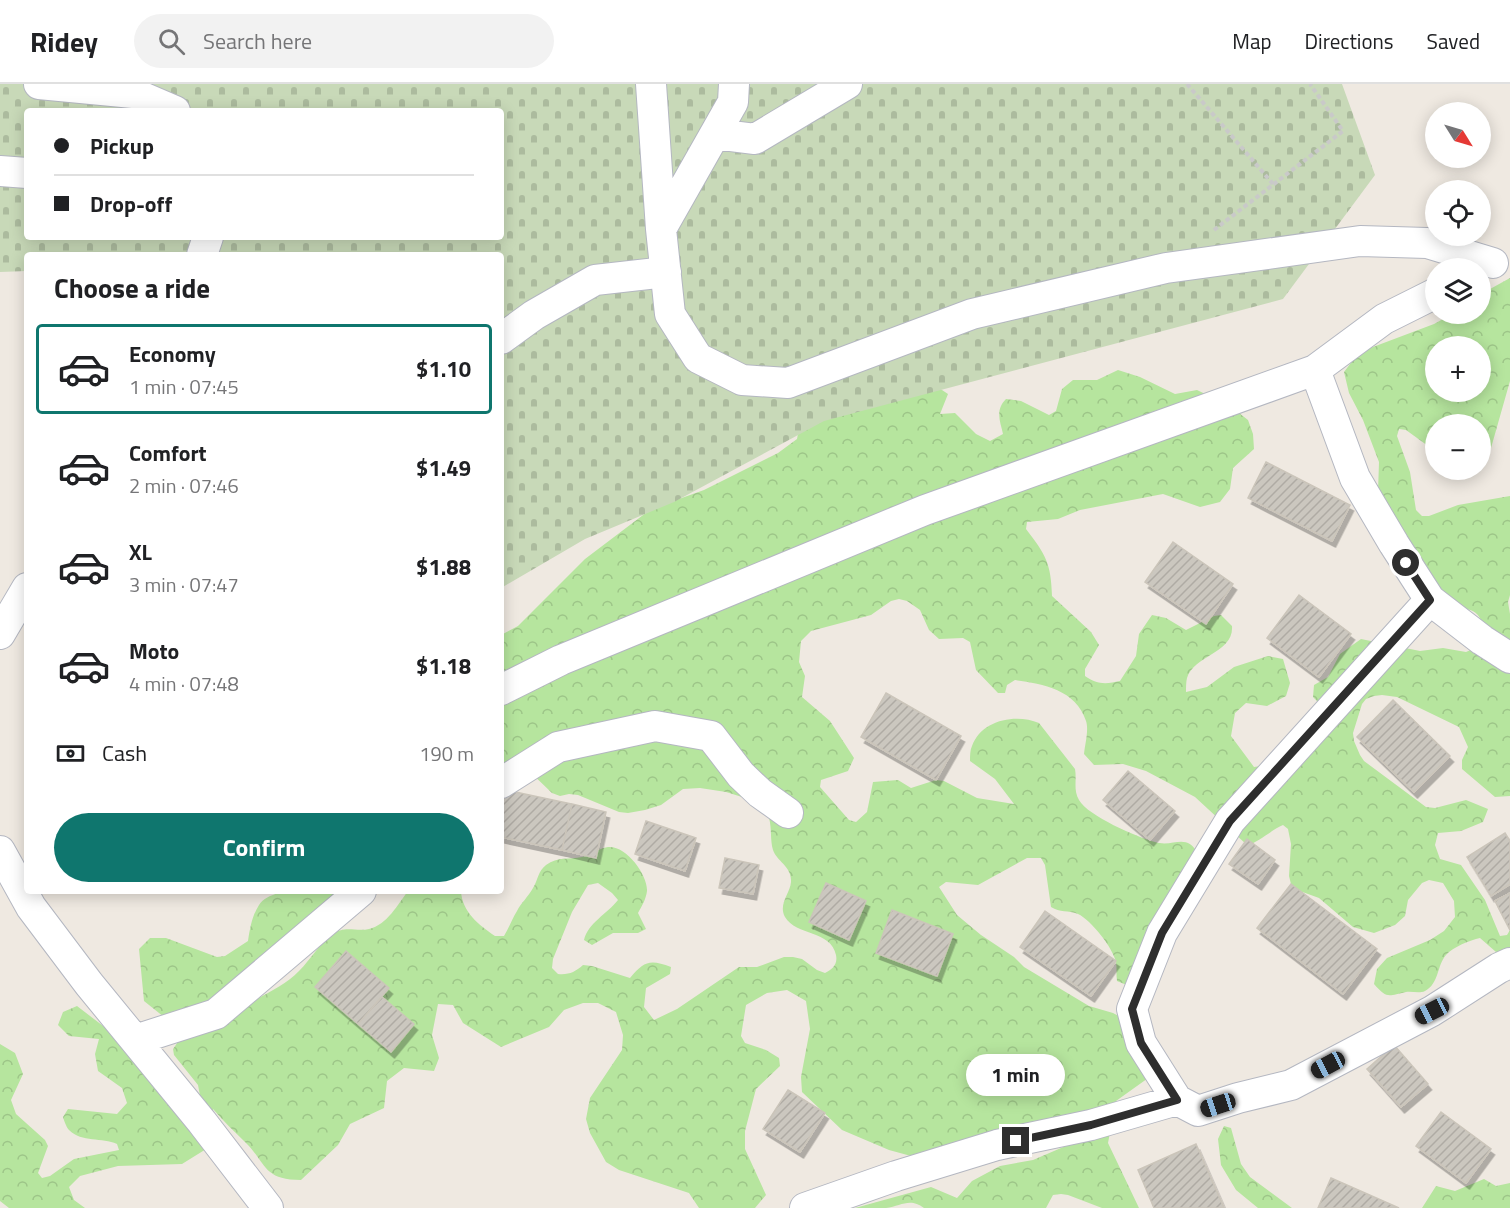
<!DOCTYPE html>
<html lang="en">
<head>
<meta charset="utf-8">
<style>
  body { margin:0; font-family:"Titillium Web",sans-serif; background:#f2f2f2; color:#202124; height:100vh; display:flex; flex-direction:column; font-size:22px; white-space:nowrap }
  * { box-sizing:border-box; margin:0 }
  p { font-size:20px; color:#757577 }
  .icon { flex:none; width:33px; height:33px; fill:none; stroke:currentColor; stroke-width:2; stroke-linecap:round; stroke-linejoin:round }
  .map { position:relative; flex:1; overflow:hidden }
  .panel { position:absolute; left:24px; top:168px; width:480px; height:642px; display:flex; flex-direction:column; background:#fff; border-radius:6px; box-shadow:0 3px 15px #0003 }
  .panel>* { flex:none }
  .banner { position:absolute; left:24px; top:24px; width:480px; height:132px; border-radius:6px; box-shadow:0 3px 15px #0003; display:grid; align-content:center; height:132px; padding:0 30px; background:#fff }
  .needle { width:39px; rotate:127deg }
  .tools { position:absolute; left:1425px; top:18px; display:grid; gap:12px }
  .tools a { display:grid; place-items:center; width:66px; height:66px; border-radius:50%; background:#fff; box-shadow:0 3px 15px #0003; font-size:30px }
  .end { position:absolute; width:27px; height:27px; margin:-14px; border:8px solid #2e2e2e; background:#fff; box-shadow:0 0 0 3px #fff }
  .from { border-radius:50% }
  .bubble { position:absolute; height:42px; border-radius:21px; background:#fff; box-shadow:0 3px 15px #0003; font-size:20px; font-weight:700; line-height:42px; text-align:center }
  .car { position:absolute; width:18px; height:36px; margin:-18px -9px; border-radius:8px; box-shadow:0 0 4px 2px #0007; background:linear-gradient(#222 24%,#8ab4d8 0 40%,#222 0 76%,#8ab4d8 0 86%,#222 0) }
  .banner b { display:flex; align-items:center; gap:21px; height:57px; font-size:22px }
  .banner b+b { border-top:2px solid #e0e0e0 }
  .banner i { width:15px; height:15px; background:#202124 }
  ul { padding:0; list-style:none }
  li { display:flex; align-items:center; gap:18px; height:90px; margin:0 12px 9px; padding:0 18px; border:3px solid transparent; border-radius:6px }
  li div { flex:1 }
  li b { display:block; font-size:22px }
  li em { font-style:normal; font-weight:700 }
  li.selected { border-color:#0f766e }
  li>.icon { width:54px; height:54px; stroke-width:1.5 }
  h2 { padding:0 30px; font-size:27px; line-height:72px }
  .pay { display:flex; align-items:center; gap:15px; height:66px; padding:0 30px; font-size:22px }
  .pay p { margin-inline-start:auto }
  .cta { display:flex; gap:12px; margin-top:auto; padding:12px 30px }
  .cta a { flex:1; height:69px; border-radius:36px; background:#0f766e; color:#fff; font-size:24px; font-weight:700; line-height:69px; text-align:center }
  header { display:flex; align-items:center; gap:36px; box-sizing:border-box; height:84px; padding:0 30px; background:#fff; border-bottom:2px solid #e0e0e0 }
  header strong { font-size:28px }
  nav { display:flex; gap:33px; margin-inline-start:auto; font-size:21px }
  .search { width:420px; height:54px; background:#f2f2f2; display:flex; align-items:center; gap:15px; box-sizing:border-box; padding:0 21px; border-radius:33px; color:#757577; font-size:22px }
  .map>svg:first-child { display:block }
  .forest { fill:url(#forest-crowns); fill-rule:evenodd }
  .cemetery { fill:url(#cemetery-stones); fill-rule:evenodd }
  .building { fill:url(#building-hatch); stroke:#cbc5ba; stroke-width:1.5; filter:url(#shadow) }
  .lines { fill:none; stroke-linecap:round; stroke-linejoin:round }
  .minor-casing { stroke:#b4b7c1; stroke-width:32 }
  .path { stroke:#c9c9c9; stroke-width:4; stroke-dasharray:4.5 3; stroke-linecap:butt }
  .minor { stroke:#fff; stroke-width:30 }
  .route { stroke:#2e2e2e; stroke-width:8 }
</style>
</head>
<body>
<header>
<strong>Ridey</strong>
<div class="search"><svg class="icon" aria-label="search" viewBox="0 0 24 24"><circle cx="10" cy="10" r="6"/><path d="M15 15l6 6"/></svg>Search here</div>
<nav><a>Map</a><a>Directions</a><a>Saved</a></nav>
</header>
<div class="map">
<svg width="1510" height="1124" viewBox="0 0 1510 1124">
  <defs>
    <pattern id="forest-crowns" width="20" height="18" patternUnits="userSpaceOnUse" patternTransform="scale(1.5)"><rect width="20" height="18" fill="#b6e59e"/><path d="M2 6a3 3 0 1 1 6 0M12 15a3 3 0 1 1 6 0" fill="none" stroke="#9dc588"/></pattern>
    <pattern id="cemetery-stones" width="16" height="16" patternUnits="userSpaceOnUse" patternTransform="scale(1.5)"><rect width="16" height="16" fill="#c8d9b8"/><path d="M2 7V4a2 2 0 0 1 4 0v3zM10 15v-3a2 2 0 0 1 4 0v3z" fill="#acbb9e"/></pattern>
    <pattern id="building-hatch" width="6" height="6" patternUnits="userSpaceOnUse" patternTransform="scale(1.5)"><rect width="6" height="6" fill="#cbc7bf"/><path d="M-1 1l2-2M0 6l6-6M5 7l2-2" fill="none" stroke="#afaba4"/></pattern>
    <filter id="shadow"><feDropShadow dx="3.5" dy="6" stdDeviation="0" flood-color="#0004"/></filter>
  </defs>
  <rect width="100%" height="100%" fill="#efe9e1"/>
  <path class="forest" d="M1510 194V297L1491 364 1481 376 1480 340H1436L1435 367 1406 346 1399 345 1397 352 1410 388 1416 426 1422 432H1429L1458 421 1510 412V511L1508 518 1510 530V712L1495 713 1462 685V676L1468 663 1459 643 1397 613 1382 611 1374 612 1366 615 1362 620 1353 649 1354 657 1360 671 1364 677 1426 723 1435 724 1466 716 1488 725 1483 738 1461 747 1438 749 1435 761 1440 775 1461 781 1485 816 1500 852 1507 851 1510 846V867L1496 868 1480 854C1470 856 1453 863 1446 871 1437 881 1439 900 1425 907 1419 910 1412 907 1406 908 1388 912 1387 915 1374 900L1377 885 1387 874 1430 856 1444 847 1455 833 1454 817 1443 799 1429 796 1422 799 1408 816 1405 832 1395 841 1374 849 1353 843 1319 814 1297 806 1291 800 1289 792 1291 760 1288 745 1283 741C1271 746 1258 759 1247 761L1195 713 1146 687 1123 680 1094 681 1084 670C1085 660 1089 646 1086 637 1076 605 1042 600 1015 596L1007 601 1005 609H998L976 586 970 558 963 554 939 555 929 546 920 526 907 517 899 515 891 517 871 531 811 547 801 557 799 578 805 592 802 613 830 637 854 674 848 687 821 696 820 703 849 736 856 738 867 728 873 698 898 696 911 704 936 696 944 697 977 714 1014 720 995 695 970 677C970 672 970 666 972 662 981 636 1016 629 1039 639L1075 685C1077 696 1073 706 1079 716 1088 732 1137 753 1155 758 1174 764 1186 747 1199 771L1129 902 1117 897C1116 891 1117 884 1116 878 1113 864 1091 836 1078 830 1068 826 1060 829 1051 823L1045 781 1041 774H1027L978 801 946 798 939 803 957 831 981 851 1014 873 1024 883 1089 922 1113 929 1147 947 1158 987 1116 1017 1108 1059 1139 1124H1102L1068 1111 1061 1110 1053 1111 1046 1124H924C910 1113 901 1122 886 1124 876 1124 865 1124 855 1124L931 1103 957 1114 972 1097 1000 1082 1033 1076 1068 1061 916 1077 911 1072 889 1066 842 1046 802 1008 801 993 810 945 806 917 787 906 767 909 746 921 741 952 745 959 766 966 779 974 780 982 756 1005 745 1047V1065L766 1111 755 1124H699L689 1109 619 1086 606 1078 590 1049 586 1035 590 1014 622 966 623 951 616 928 598 919H583L564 926 549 943 501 963 463 939 453 921 438 920 432 951 439 974 434 987 404 984 387 997 384 1024 350 1040 338 1061 301 1096C263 1096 267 1080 246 1059 235 1048 223 1037 213 1025L211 1062 182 1080 118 1082 80 1092 69 1103 74 1116 85 1124H9L0 1117V960L15 969 23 990 11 1016 16 1030 45 1056 48 1062 38 1089 42 1094 50 1092 74 1075 119 1066 117 1060C102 1053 82 1059 69 1046 66 1043 64 1036 63 1033L68 1025 117 1030 127 1019 122 1004 98 987 95 970 99 955 69 952 58 941 63 928 77 922 201 1017 198 1001 174 971 173 965 182 952 179 945 144 917 139 865 150 854H166L217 873 225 872 248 857C250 844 252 832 259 821 272 801 319 807 341 807L257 915C271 907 288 899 299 887 311 875 319 860 333 850 345 841 356 848 369 845 387 841 398 820 408 807H461C462 828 479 841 495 852H504C509 844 512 835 517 827 521 819 528 813 533 804 538 796 538 787 546 781 558 772 569 776 582 773 591 772 599 764 608 763 626 761 648 791 647 807 646 815 642 822 638 829L646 845 638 849H613L592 861 584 856C588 839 607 830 618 816L612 809 598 799 588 801 572 828 553 875 552 884 558 890C569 891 575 888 583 881L592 882 630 894C644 877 650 875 671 883L670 890 646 904 644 923 654 936 677 925 739 883H757L784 873H793L802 875 817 886 825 889C832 885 838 881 836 871 831 846 796 852 785 833 778 820 790 810 791 798 792 782 777 778 773 766 770 756 772 745 769 734L742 713 726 708 700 704 683 705 661 721 645 726 628 729 619 728 578 711 569 710 560 712 552 709 527 685 501 684V551L518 542 585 475 651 425 704 406 778 369 797 355 800 339 920 300 942 306 948 310 940 330 955 329 976 350 990 357 1003 350C1000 337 995 326 1006 315L1021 317 1049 331 1056 327 1062 305 1073 296H1097L1118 286 1140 293 1175 310 1197 306 1230 322 1248 336 1253 350 1254 365 1233 384 1230 405 1220 418 1200 423 1163 410 1080 426 1058 435 1027 438 1026 445C1046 471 1051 479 1052 512L1091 548 1099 561 1085 585V592C1097 601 1107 600 1120 597L1136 572 1139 550 1152 531 1166 534 1186 546 1214 532 1221 531 1232 542C1234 569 1194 571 1187 594 1186 598 1186 604 1186 608L1207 603 1234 583 1268 572 1283 575 1290 599 1286 612 1267 622 1246 619 1235 629 1231 652 1254 683 1261 682 1328 628 1313 613 1314 601 1328 593 1340 570 1361 555 1420 567 1443 564 1466 568 1480 562 1487 549C1477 524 1474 525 1449 524L1378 408 1379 378 1363 336 1349 309 1344 288 1353 276 1365 266 1434 240 1452 230H1480L1481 210ZM1436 262H1480V308H1436Z
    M1224 1042 1231 1044 1241 1080 1250 1093 1292 1124H1258L1236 1106 1221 1081 1218 1055Z
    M1484 1095 1496 1102 1510 1099V1124H1422L1436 1102 1455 1107Z"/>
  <path class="cemetery" d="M0 0H1342L1375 91 1283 215 824 337 674 418 585 455 501 504V171H27V187L0 188ZM27 27H501V153H27Z"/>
  <path class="building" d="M1266 378 1350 421 1332 457 1248 414Z
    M1173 458 1233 500 1206 540 1145 498Z
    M1299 511 1351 550 1319 593 1267 554Z
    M886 609 961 652 936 696 861 653Z
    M1393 616 1450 672 1414 708 1357 653Z
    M1128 687 1175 727 1150 756 1103 716Z
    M506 706 572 720 562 766 501 753V729Z
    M572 720 606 728 596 774 562 766Z
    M646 737 696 754 685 787 635 770Z
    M1505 749 1510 757V800L1491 812 1467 773Z
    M1247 755 1275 776 1258 800 1229 780Z
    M725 774 759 781 753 810 719 804Z
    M826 799 866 817 849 856 809 838Z
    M1291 800 1377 865 1343 910 1257 844Z
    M1510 809V846L1495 817Z
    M892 826 953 850 937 892 876 869Z
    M1045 827 1116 877 1091 912 1020 863Z
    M346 867 389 904 358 940 315 903Z
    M382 913 414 940 391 968 358 940Z
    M1394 961 1428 1000 1401 1023 1367 985Z
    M788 1006 825 1029 800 1068 763 1045Z
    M1441 1028 1491 1065 1466 1099 1416 1062Z
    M1196 1060 1224 1124H1154L1138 1086Z
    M1331 1094 1399 1124H1318Z"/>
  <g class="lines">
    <defs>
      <path id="minor" d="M39 0 133 9 175 27
        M651 0 661 145
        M734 0 733 18 661 145 670 230 698 274 742 296 788 299 972 230 1166 184 1360 157 1427 159 1493 179
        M715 50 755 55 847 0
        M0 87 27 89
        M202 171 208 153
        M501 255 534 231 595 196 666 188
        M1430 516 1482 556 1510 574
        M0 550 27 504
        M501 606 561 576 925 426 1315 286 1384 235 1436 209
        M501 699 558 663 655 642 711 652 741 691 760 709 788 729
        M0 767 31 823 89 900 202 1038 268 1124
        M135 956 216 930 361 807
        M1177 1016 1141 959 1132 925 1162 849 1230 737 1430 516 1394 460 1355 394 1315 286
        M805 1124 896 1092 997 1061 1091 1041 1177 1016 1198 1027 1238 1014 1291 1001 1432 927 1499 884 1510 879"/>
    </defs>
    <use href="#minor" class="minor-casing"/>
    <path class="path" d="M1187 0 1273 100
      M1214 146 1343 47 1310 0"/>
    <use href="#minor" class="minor"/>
  </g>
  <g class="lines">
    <path class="route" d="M1016 1057 1091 1041 1177 1016 1141 959 1132 925 1162 849 1230 737 1430 516 1406 479"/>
  </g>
</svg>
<div class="tools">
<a><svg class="needle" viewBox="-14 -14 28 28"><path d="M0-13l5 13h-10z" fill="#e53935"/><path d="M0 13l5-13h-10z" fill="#757577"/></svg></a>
<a><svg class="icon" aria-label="locate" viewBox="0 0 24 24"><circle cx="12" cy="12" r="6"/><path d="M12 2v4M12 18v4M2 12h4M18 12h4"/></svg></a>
<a><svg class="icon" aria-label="layers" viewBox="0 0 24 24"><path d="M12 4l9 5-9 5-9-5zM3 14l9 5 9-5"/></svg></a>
<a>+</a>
<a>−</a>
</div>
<i class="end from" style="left:1406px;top:479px"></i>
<i class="end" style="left:1016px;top:1057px"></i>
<div class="bubble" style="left:966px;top:970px;width:99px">1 min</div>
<i class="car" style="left:1432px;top:927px;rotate:243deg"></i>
<i class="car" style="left:1328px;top:981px;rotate:242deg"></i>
<i class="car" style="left:1218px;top:1021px;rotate:252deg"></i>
<div class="banner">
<b><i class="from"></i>Pickup</b>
<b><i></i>Drop-off</b>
</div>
<section class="panel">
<h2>Choose a ride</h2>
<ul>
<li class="selected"><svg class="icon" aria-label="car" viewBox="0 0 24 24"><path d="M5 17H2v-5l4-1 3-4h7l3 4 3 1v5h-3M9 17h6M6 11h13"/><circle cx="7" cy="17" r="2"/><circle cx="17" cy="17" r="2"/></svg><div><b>Economy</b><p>1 min · 07:45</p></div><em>$1.10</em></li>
<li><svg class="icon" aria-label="car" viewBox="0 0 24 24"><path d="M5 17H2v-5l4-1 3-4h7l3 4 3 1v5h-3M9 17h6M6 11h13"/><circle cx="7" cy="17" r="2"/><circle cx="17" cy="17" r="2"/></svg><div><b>Comfort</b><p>2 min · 07:46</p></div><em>$1.49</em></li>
<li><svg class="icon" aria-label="car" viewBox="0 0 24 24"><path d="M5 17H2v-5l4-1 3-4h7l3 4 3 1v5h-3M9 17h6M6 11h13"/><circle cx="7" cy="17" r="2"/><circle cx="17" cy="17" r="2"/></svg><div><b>XL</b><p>3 min · 07:47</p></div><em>$1.88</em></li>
<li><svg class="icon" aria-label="car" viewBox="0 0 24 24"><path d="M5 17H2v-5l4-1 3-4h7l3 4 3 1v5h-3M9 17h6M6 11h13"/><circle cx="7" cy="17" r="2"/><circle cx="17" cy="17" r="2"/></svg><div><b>Moto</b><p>4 min · 07:48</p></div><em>$1.18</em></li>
</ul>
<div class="pay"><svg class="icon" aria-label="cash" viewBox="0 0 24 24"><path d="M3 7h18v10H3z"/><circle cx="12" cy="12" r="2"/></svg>Cash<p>190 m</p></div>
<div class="cta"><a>Confirm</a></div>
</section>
</div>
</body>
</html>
